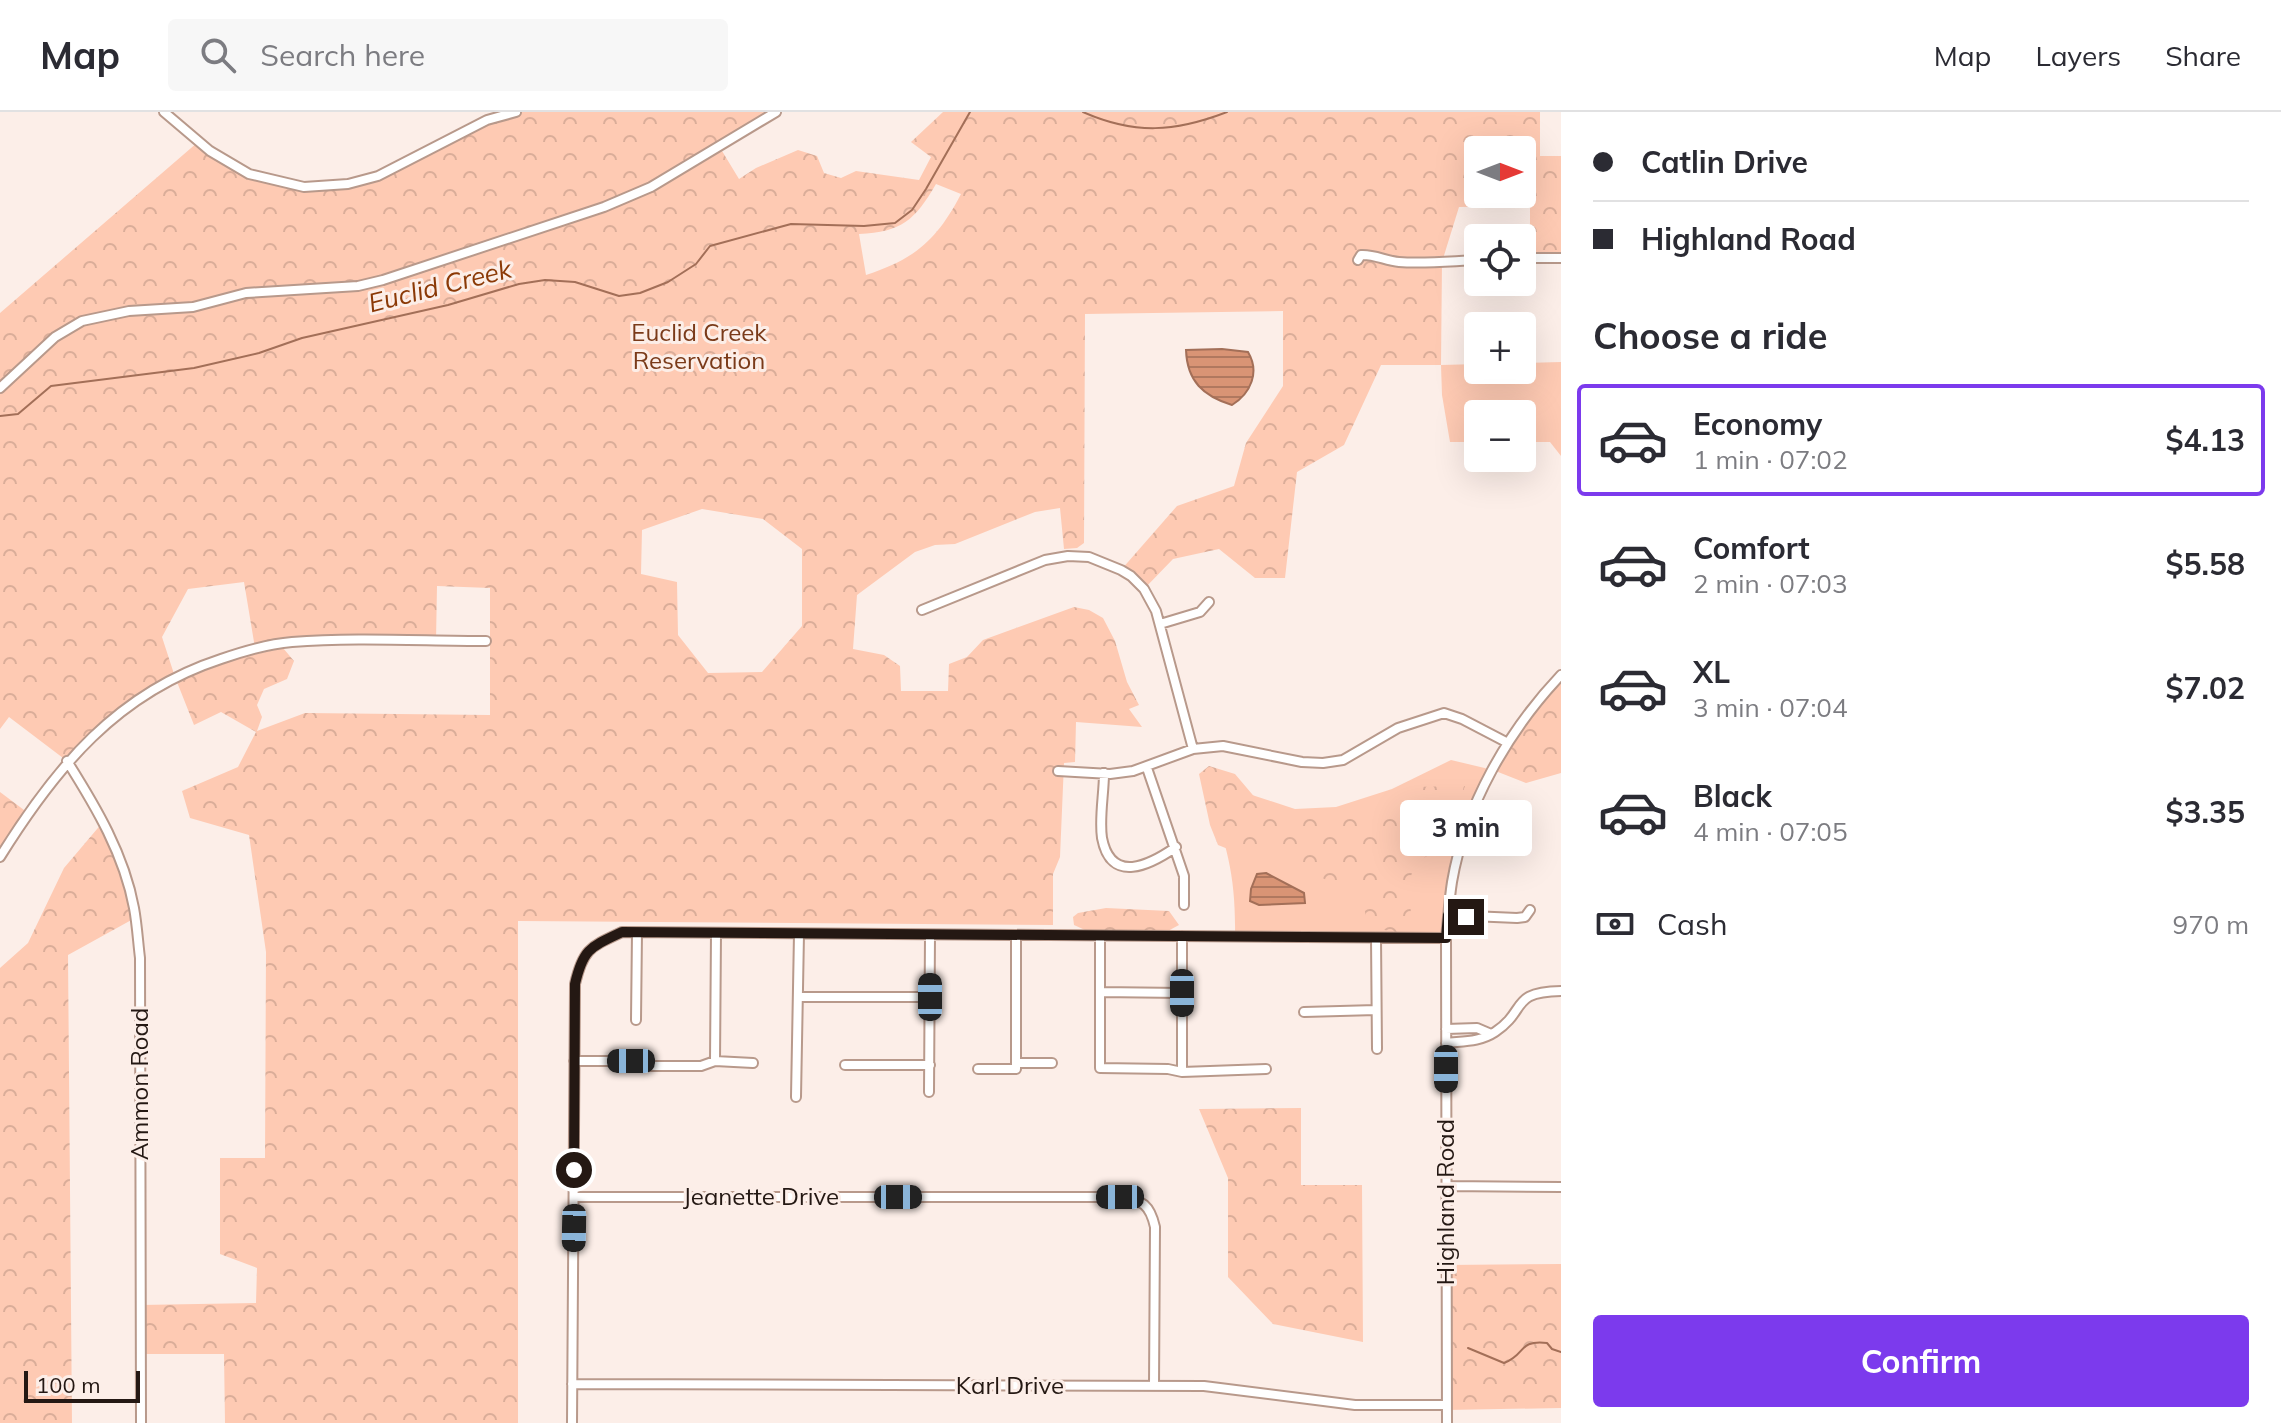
<!DOCTYPE html>
<html lang="en">
<head>
<meta charset="utf-8">
<style>
  body { margin:0; font-family:Mulish,sans-serif; background:#f7f7f7; color:#2b2b33; height:100vh; display:flex; flex-direction:column; font-size:30px; white-space:nowrap }
  * { box-sizing:border-box; margin:0 }
  p { font-size:26px; color:#7c7c81 }
  .icon { flex:none; width:44px; height:44px; fill:none; stroke:currentColor; stroke-width:2; stroke-linecap:round; stroke-linejoin:round }
  .map { position:relative; flex:1; overflow:hidden }
  .details { display:flex; flex-direction:column; background:#fff; width:720px }
  .details>* { flex:none }
  .banner { display:grid; align-content:center; height:176px; padding:0 32px; background:#fff }
  .needle { width:52px; rotate:90deg }
  .tools { position:absolute; left:1464px; top:24px; display:grid; gap:16px }
  .tools a { display:grid; place-items:center; width:72px; height:72px; border-radius:8px; background:#fff; box-shadow:0 8px 32px #0002; font-size:40px }
  .scale { position:absolute; left:24px; bottom:20px; width:116px; box-sizing:border-box; padding-left:8px; border:4px solid #241813; border-top:0; font-size:22px; line-height:28px; white-space:nowrap; color:#241813; -webkit-text-stroke:6px #fceee8; paint-order:stroke }
  .end { position:absolute; width:36px; height:36px; margin:-18px; border:10px solid #241813; background:#fff; box-shadow:0 0 0 4px #fff }
  .from { border-radius:50% }
  .bubble { position:absolute; height:56px; border-radius:8px; background:#fff; box-shadow:0 8px 32px #0002; font-size:26px; font-weight:700; line-height:56px; text-align:center }
  .car { position:absolute; width:24px; height:48px; margin:-24px -12px; border-radius:10px; box-shadow:0 0 6px 2px #0007; background:linear-gradient(#222 24%,#8ab4d8 0 40%,#222 0 76%,#8ab4d8 0 86%,#222 0) }
  .banner b { display:flex; align-items:center; gap:28px; height:76px; font-size:30px }
  .banner b+b { border-top:2px solid #e1e1e2 }
  .banner i { width:20px; height:20px; background:#2b2b33 }
  ul { padding:0; list-style:none }
  li { display:flex; align-items:center; gap:24px; height:112px; margin:0 16px 12px; padding:0 16px; border:4px solid transparent; border-radius:8px }
  li div { flex:1 }
  li b { display:block; font-size:30px }
  li em { font-style:normal; font-weight:700 }
  li.current { border-color:#7c3aed }
  li>.icon { width:72px; height:72px; stroke-width:1.5 }
  h2 { padding:0 32px; font-size:36px; line-height:96px }
  .pay { display:flex; align-items:center; gap:20px; height:88px; padding:0 32px; font-size:30px }
  .pay p { margin-inline-start:auto }
  .primary-button { display:flex; gap:16px; margin-top:auto; padding:16px 32px }
  .primary-button a { flex:1; height:92px; border-radius:8px; background:#7c3aed; color:#fff; font-size:32px; font-weight:700; line-height:92px; text-align:center }
  header { display:flex; align-items:center; gap:48px; box-sizing:border-box; height:112px; padding:0 40px; background:#fff; border-bottom:2px solid #e1e1e2 }
  header strong { font-size:38px }
  nav { display:flex; gap:44px; margin-inline-start:auto; font-size:28px }
  .search { width:560px; height:72px; background:#f7f7f7; display:flex; align-items:center; gap:20px; box-sizing:border-box; padding:0 28px; border-radius:8px; color:#7c7c81; font-size:30px }
  main { display:flex; flex:1; min-height:0 }
  .map>svg:first-child { display:block }
  .green { fill:#fecab3 }
  .forest { fill:url(#forest-crowns); fill-rule:evenodd }
  .water { fill:url(#water-rules); stroke:#a36f58; stroke-width:2 }
  .lines { fill:none; stroke-linecap:round; stroke-linejoin:round }
  .stream { stroke:#a36f58; stroke-width:2 }
  .minor-casing { stroke:#b8998b; stroke-width:12 }
  .minor { stroke:#fff; stroke-width:8 }
  .route { stroke:#241813; stroke-width:10 }
  .labels { text-anchor:middle; stroke-width:6; stroke-linejoin:round; paint-order:stroke }
  .park-label { font-size:24px; fill:#7a3a19; stroke:#fceee8 }
  .street-label { font-size:24px; fill:#241813; stroke:#fceee8 }
  .water-label { font-size:26px; font-style:italic; fill:#8b3906; stroke:#fceee8 }
</style>
</head>
<body>
<header>
<strong>Map</strong>
<div class="search"><svg class="icon" aria-label="search" viewBox="0 0 24 24"><circle cx="10" cy="10" r="6"/><path d="M15 15l6 6"/></svg>Search here</div>
<nav><a>Map</a><a>Layers</a><a>Share</a></nav>
</header>
<main>
<div class="map">
<svg width="1561" height="1311" viewBox="0 0 1561 1311">
  <defs>
    <pattern id="forest-crowns" width="20" height="18" patternUnits="userSpaceOnUse" patternTransform="scale(2)"><rect width="20" height="18" fill="#fecab3"/><path d="M2 6a3 3 0 1 1 6 0M12 15a3 3 0 1 1 6 0" fill="none" stroke="#daad99"/></pattern>
    <pattern id="water-rules" width="6" height="5" patternUnits="userSpaceOnUse" patternTransform="scale(2)"><rect width="6" height="5" fill="#d99475"/><path d="M0 2.5h6" fill="none" stroke="#b0785f"/></pattern>
  </defs>
  <rect width="100%" height="100%" fill="#fceee8"/>
  <path class="green" d="M1561 250V344L1550 330H1522V302H1478V330H1450L1442 283 1441 253 1478 252V258H1522V251Z
    M1451 648 1493 658 1471 705 1452 768 1446 826 1235 824C1236 764 1227 735 1208 679L1249 682 1295 697 1336 695 1392 677Z"/>
  <path class="forest" d="M516 0H776L719 34 739 67 756 56 798 38 817 44 824 61 841 66 856 59 919 68 931 45 911 30 943 0H1540V44H1561V146H1530V94L1459 95 1442 150 1441 253H1381L1344 333 1297 360 1285 466H1255L1219 437 1173 447 1144 477 1121 458 1177 394 1234 374 1246 331 1283 274V199L1085 202 1084 431 1077 436 1064 437 1060 396 1035 400 955 432 935 433 915 440 857 483 853 537 884 543 900 554 901 579H948L949 552 967 545 983 528 1074 495 1089 498 1103 506 1115 529 1127 570 1139 593 1129 597 1142 615 1076 610 1075 650 1064 651 1060 745 1053 762V813L518 809V1311H225L224 1242H141L140 1193 256 1191 257 1156 220 1142V1046H265L266 840 249 723 190 706 182 679 238 655 256 620 221 600 194 613 177 570 225 549 283 536 294 549 287 567 264 577 257 593 262 605 257 619 305 601 490 603V476L437 474 436 529 290 530 255 536 244 470 188 477 162 525 175 565 142 585 67 649 9 605 0 617V201L198 30 249 62 304 75 378 64 474 14ZM1478 38H1522V82H1478ZM936 72 961 82C937 128 915 147 866 163L859 122C902 120 915 108 936 72ZM702 397 763 407 802 437V514L762 560 708 561 678 523 677 470 641 462 642 418Z
    M1561 563V661L1526 671 1493 658 1512 624Z
    M1209 654 1235 662 1263 695 1282 701 1321 706 1371 702 1408 675 1465 674 1444 735C1437 739 1427 743 1421 748 1403 762 1410 796 1414 816L1402 821 1367 815 1363 784 1354 771 1332 770 1309 761 1287 737 1267 727 1238 741 1218 733 1210 713 1199 662Z
    M0 680 28 701 0 745Z
    M103 710 119 744 135 806 68 843 72 1311H0V856L28 831 64 756Z
    M1106 796 1169 799 1179 813 1166 820 1085 818 1074 813 1073 805 1078 801Z
    M1301 996V1073H1362L1363 1230 1273 1212 1228 1165V1066L1199 997Z
    M1561 1152V1296L1447 1298 1446 1153Z"/>
  <path class="water" d="M1222 237 1248 240C1260 260 1251 281 1232 293 1203 284 1187 269 1186 238Z
    M1266 761 1304 781 1305 791 1259 793 1250 789 1251 777 1257 762Z"/>
  <g class="lines">
    <path class="stream" d="M1083 0C1135 23 1175 20 1227 0
      M0 304 18 302 51 274 194 256 259 241 302 226 448 193 519 172 545 168 575 170 619 184 640 181 668 170 696 152 710 134 791 112 864 114 895 111 912 98 926 77 970 0
      M1468 1236 1504 1251C1527 1242 1517 1228 1547 1231L1552 1237 1561 1240"/>
    <defs>
      <path id="minor" d="M164 0 210 39 249 62 304 75 348 72 378 64 487 8 516 0
        M1522 146H1561
        M1358 148 1361 143C1374 142 1386 149 1399 150 1425 152 1452 149 1478 148
        M0 276 55 225 82 209 129 199 193 195 246 181 358 174 383 168 604 95 651 75 776 0
        M922 498 1045 448 1068 444 1089 445 1121 458 1131 464 1144 477 1156 499 1193 637
        M1160 512 1200 500 1209 490
        M67 649C96 695 124 742 134 796 137 812 138 830 140 846L141 1311
        M1147 656 1184 764V793
        M1058 659 1110 662 1133 659 1193 637 1223 634 1302 650 1323 651 1343 648 1398 616 1444 601 1462 607 1508 631
        M1104 661C1104 682 1099 706 1102 726 1111 773 1150 753 1176 735
        M0 745C56 655 117 581 221 547 244 539 267 532 292 530 355 525 422 529 486 529
        M1448 803 1517 806 1525 805 1530 798
        M1100 824V956L1168 957 1182 960 1266 957
        M1376 826 1377 937
        M1100 880 1182 881
        M798 885H930
        M1304 900 1376 898
        M636 908 637 821
        M1446 917 1477 916 1491 922
        M1446 931C1463 929 1480 930 1495 920 1528 898 1509 880 1561 879
        M574 949H631L646 954H701L715 949 753 951
        M715 949 716 822
        M1016 951H1052
        M845 953H930
        M978 957H1016V823
        M1182 960V824
        M929 980 930 823
        M796 985 799 822
        M1446 1074 1561 1075
        M574 1085H1120C1143 1088 1150 1093 1155 1115L1154 1274
        M572 1272 1204 1274 1355 1293H1447
        M572 1311 575 872C583 837 590 835 622 820L1446 826
        M1447 1311 1446 826C1448 808 1449 789 1452 770 1465 694 1508 619 1561 563"/>
    </defs>
    <use href="#minor" class="minor-casing"/>
    <use href="#minor" class="minor"/>
  </g>
  <g class="lines">
    <path class="route" d="M574 1058 575 872C583 837 590 835 622 820L1446 826 1448 803 1466 805"/>
  </g>
  <g class="labels">
    <g class="park-label">
      <text x="699" y="229">Euclid Creek<tspan x="699" dy="28">Reservation</tspan></text>
    </g>
    <g class="street-label">
      <text transform="translate(140 972) rotate(-90)" y="8">Ammon Road</text>
      <text x="761" y="1093">Jeanette Drive</text>
      <text transform="translate(1446 1090) rotate(-90)" y="8">Highland Road</text>
      <text x="1010" y="1282">Karl Drive</text>
    </g>
    <g class="water-label">
      <text transform="translate(440 174) rotate(-14)" y="9">Euclid Creek</text>
    </g>
  </g>
</svg>
<div class="tools">
<a><svg class="needle" viewBox="-14 -14 28 28"><path d="M0-13l5 13h-10z" fill="#e53935"/><path d="M0 13l5-13h-10z" fill="#7c7c81"/></svg></a>
<a><svg class="icon" aria-label="locate" viewBox="0 0 24 24"><circle cx="12" cy="12" r="6"/><path d="M12 2v4M12 18v4M2 12h4M18 12h4"/></svg></a>
<a>+</a>
<a>−</a>
</div>
<div class="scale">100 m</div>
<i class="end from" style="left:574px;top:1058px"></i>
<i class="end" style="left:1466px;top:805px"></i>
<div class="bubble" style="left:1400px;top:688px;width:132px">3 min</div>
<i class="car" style="left:1182px;top:881px;rotate:180deg"></i>
<i class="car" style="left:930px;top:885px;rotate:0deg"></i>
<i class="car" style="left:631px;top:949px;rotate:270deg"></i>
<i class="car" style="left:1446px;top:957px;rotate:180deg"></i>
<i class="car" style="left:898px;top:1085px;rotate:90deg"></i>
<i class="car" style="left:1120px;top:1085px;rotate:270deg"></i>
<i class="car" style="left:574px;top:1116px;rotate:181deg"></i>
</div>
<section class="details">
<div class="banner">
<b><i class="from"></i>Catlin Drive</b>
<b><i></i>Highland Road</b>
</div>
<h2>Choose a ride</h2>
<ul>
<li class="current"><svg class="icon" aria-label="car" viewBox="0 0 24 24"><path d="M5 17H2v-5l4-1 3-4h7l3 4 3 1v5h-3M9 17h6M6 11h13"/><circle cx="7" cy="17" r="2"/><circle cx="17" cy="17" r="2"/></svg><div><b>Economy</b><p>1 min · 07:02</p></div><em>$4.13</em></li>
<li><svg class="icon" aria-label="car" viewBox="0 0 24 24"><path d="M5 17H2v-5l4-1 3-4h7l3 4 3 1v5h-3M9 17h6M6 11h13"/><circle cx="7" cy="17" r="2"/><circle cx="17" cy="17" r="2"/></svg><div><b>Comfort</b><p>2 min · 07:03</p></div><em>$5.58</em></li>
<li><svg class="icon" aria-label="car" viewBox="0 0 24 24"><path d="M5 17H2v-5l4-1 3-4h7l3 4 3 1v5h-3M9 17h6M6 11h13"/><circle cx="7" cy="17" r="2"/><circle cx="17" cy="17" r="2"/></svg><div><b>XL</b><p>3 min · 07:04</p></div><em>$7.02</em></li>
<li><svg class="icon" aria-label="car" viewBox="0 0 24 24"><path d="M5 17H2v-5l4-1 3-4h7l3 4 3 1v5h-3M9 17h6M6 11h13"/><circle cx="7" cy="17" r="2"/><circle cx="17" cy="17" r="2"/></svg><div><b>Black</b><p>4 min · 07:05</p></div><em>$3.35</em></li>
</ul>
<div class="pay"><svg class="icon" aria-label="cash" viewBox="0 0 24 24"><path d="M3 7h18v10H3z"/><circle cx="12" cy="12" r="2"/></svg>Cash<p>970 m</p></div>
<div class="primary-button"><a>Confirm</a></div>
</section>
</main>
</body>
</html>
